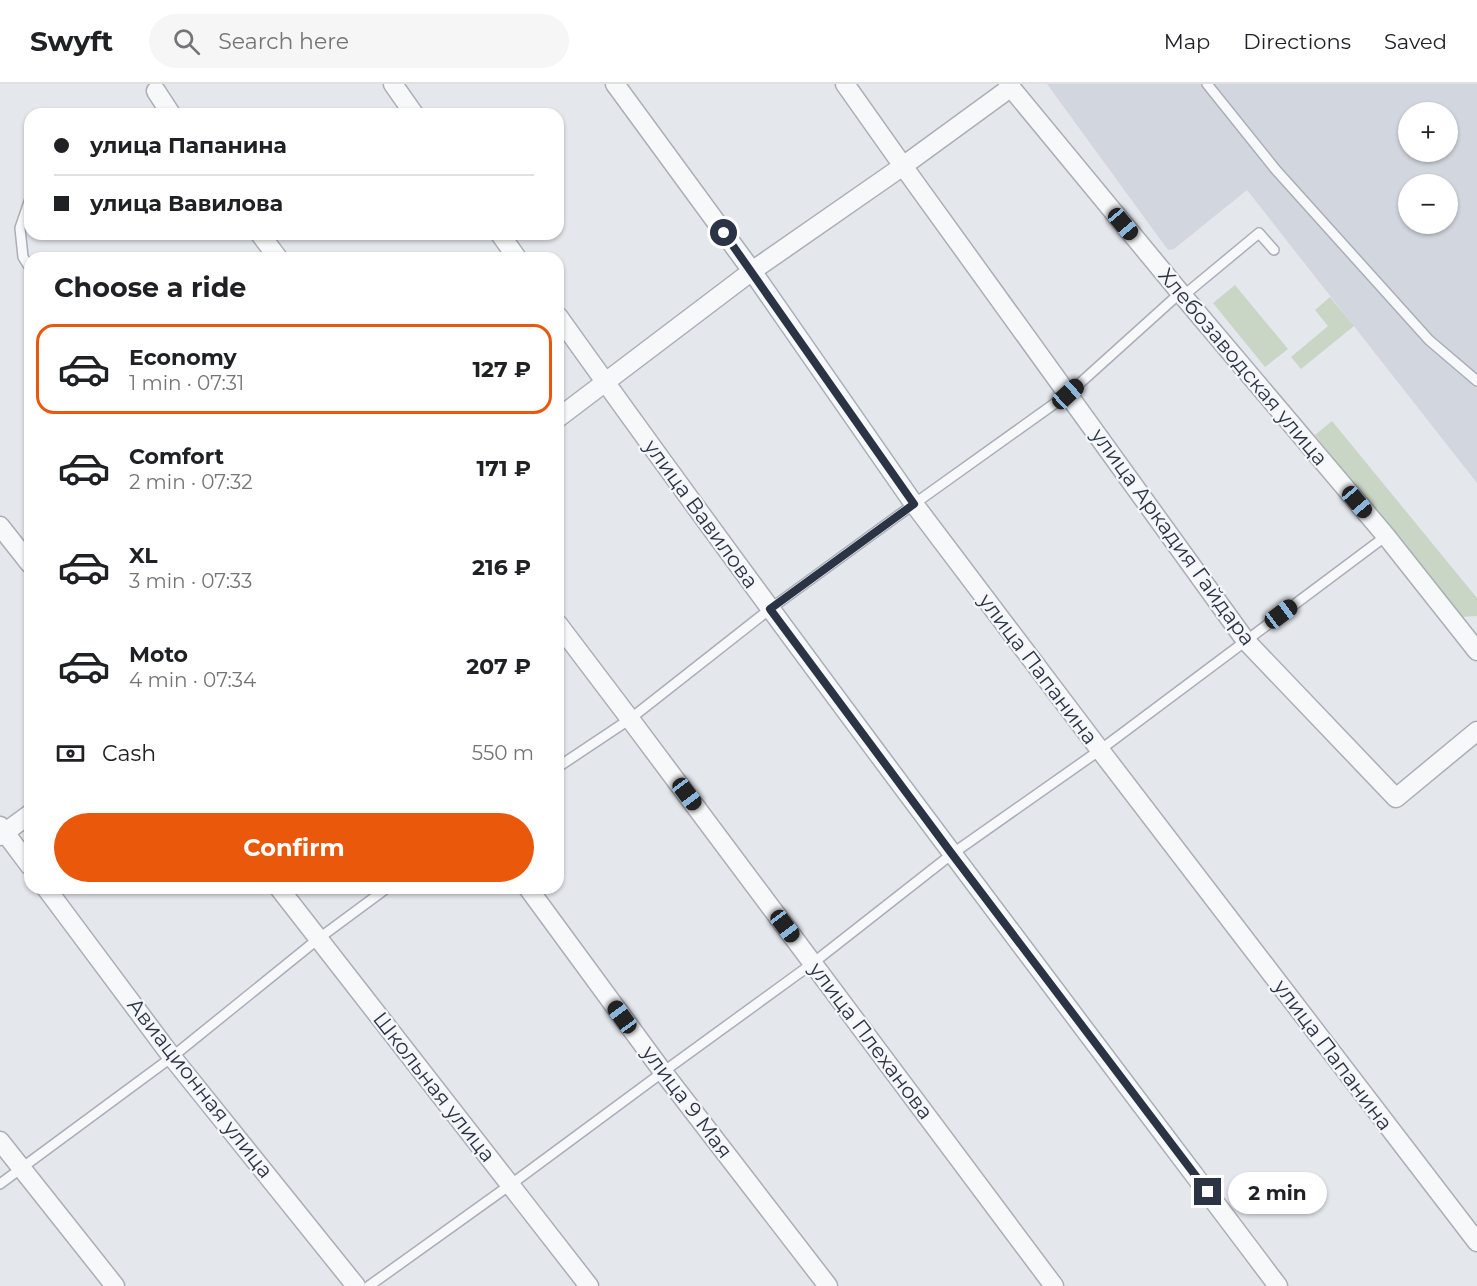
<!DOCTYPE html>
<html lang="en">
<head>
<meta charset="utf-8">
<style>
  body { margin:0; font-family:Montserrat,sans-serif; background:#f6f6f6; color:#202124; height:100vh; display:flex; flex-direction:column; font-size:22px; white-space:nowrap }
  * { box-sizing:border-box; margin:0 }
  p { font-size:20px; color:#757577 }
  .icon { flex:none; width:33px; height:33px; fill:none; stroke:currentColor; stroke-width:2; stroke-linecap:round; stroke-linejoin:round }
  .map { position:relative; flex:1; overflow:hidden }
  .side { position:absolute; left:24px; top:168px; width:540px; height:642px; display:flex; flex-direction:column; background:#fff; border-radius:18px; box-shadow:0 2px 4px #0004 }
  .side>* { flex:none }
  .hud { position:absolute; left:24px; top:24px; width:540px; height:132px; border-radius:18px; box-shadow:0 2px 4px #0004; display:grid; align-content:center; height:132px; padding:0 30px; background:#fff }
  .fabs { position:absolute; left:1398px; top:18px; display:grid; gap:12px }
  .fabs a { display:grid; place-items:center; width:60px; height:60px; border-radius:50%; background:#fff; box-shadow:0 2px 4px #0004; font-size:30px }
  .end { position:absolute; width:27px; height:27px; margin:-14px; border:8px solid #2b3445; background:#fff; box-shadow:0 0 0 3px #fff }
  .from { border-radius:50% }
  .bubble { position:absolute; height:42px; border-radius:21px; background:#fff; box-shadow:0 2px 4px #0004; font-size:20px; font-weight:700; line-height:42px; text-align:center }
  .car { position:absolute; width:18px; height:36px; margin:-18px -9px; border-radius:8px; box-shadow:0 0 4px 2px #0007; background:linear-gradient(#222 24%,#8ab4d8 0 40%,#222 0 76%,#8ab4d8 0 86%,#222 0) }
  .hud b { display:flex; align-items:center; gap:21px; height:57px; font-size:22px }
  .hud b+b { border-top:2px solid #e0e0e0 }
  .hud i { width:15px; height:15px; background:#202124 }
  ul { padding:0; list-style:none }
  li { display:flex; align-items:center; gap:18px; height:90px; margin:0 12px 9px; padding:0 18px; border:3px solid transparent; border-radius:18px }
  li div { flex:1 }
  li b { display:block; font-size:22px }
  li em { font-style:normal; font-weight:700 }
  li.active { border-color:#ea580c }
  li>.icon { width:54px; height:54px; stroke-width:1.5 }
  h2 { padding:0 30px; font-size:27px; line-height:72px }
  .pay { display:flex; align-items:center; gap:15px; height:66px; padding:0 30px; font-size:22px }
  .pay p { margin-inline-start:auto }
  .action { display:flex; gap:12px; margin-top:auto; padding:12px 30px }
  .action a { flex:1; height:69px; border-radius:36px; background:#ea580c; color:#fff; font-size:24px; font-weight:700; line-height:69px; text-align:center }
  header { display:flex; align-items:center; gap:36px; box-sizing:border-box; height:84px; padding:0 30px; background:#fff; border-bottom:2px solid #e0e0e0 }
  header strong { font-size:28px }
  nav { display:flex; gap:33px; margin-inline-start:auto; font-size:21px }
  .search { width:420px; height:54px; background:#f6f6f6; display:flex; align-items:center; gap:15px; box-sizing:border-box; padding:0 21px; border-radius:33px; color:#757577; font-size:22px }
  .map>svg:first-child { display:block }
  .built { fill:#d2d6de; fill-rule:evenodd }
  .green { fill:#c9d6c5 }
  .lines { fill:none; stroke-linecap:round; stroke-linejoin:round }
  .lane-casing { stroke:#a9aeb7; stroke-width:12 }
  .street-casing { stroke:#a9aeb7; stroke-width:21 }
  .lane { stroke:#f7f8fa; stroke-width:9 }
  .street { stroke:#f7f8fa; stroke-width:18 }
  .route { stroke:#2b3445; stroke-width:8 }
  .labels { text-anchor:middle; stroke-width:4.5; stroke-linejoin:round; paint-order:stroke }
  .street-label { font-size:21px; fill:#2b3445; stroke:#f4f6f9 }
</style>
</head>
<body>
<header>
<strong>Swyft</strong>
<div class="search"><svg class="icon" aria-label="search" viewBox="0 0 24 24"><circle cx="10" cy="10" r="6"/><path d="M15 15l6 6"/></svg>Search here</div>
<nav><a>Map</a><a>Directions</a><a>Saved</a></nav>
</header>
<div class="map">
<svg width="1477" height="1202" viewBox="0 0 1477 1202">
  <rect width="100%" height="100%" fill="#e4e7ec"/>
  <path class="built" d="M1047 0H1477V399L1247 106 1174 165 1168 166ZM1408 28H1448V68H1408ZM1408 100H1448V140H1408Z"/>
  <path class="green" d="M1235 201 1288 265 1265 283 1213 219Z
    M1330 213 1354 242 1301 285 1291 273 1328 242 1315 226Z
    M1332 337 1477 514V532L1462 533 1315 351Z"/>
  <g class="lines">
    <defs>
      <path id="lane" d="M1207 0 1276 86 1429 256 1477 297
        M30 115 20 144 23 173 30 184
        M1183 212 1259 149 1274 166
        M558 683 630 635 770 525 914 420 1068 310 1180 209
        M0 1100 172 973 318 855 387 804
        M369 1202 510 1101 663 988 813 879 952 770 1100 666 1386 452"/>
      <path id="street" d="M393 0 414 30
        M615 0 752 187 914 420 1100 666 1477 1158
        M845 0 903 82 1246 557 1396 714 1477 647
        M1008 0 1183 212 1386 452 1477 567
        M156 7 171 30
        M260 150 278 174
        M500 150 517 174
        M558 232C792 560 1036 881 1278 1202
        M558 334 752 187 903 82 1010 4
        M0 442 30 480
        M558 540 630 635 1054 1202
        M0 742 30 782
        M0 752 30 730
        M46 804 172 973 356 1202
        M279 804 589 1202
        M528 804 663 988 828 1202
        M0 1057 115 1202"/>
    </defs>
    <use href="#lane" class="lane-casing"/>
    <use href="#street" class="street-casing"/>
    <use href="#lane" class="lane"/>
    <use href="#street" class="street"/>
  </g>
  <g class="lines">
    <path class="route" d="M724 149 914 420 770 525 952 770 1208 1108"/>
  </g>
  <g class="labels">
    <g class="street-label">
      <text transform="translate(1243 283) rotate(50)" y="7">Хлебозаводская улица</text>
      <text transform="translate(701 430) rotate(54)" y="7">улица Вавилова</text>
      <text transform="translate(1173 453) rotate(54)" y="7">улица Аркадия Гайдара</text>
      <text transform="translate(1038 585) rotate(53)" y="7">улица Папанина</text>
      <text transform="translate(871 957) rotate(53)" y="7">улица Плеханова</text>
      <text transform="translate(1333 971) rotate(53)" y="7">улица Папанина</text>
      <text transform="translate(434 1003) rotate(52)" y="7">Школьная улица</text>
      <text transform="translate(200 1004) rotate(52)" y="7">Авиационная улица</text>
      <text transform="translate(687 1018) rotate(53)" y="7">улица 9 Мая</text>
    </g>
  </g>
</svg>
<div class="fabs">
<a>+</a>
<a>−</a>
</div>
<i class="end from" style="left:724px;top:149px"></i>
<i class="end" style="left:1208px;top:1108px"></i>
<div class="bubble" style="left:1228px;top:1088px;width:99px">2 min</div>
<i class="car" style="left:1123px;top:140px;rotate:140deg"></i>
<i class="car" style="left:1068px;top:310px;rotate:48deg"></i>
<i class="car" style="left:1357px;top:418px;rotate:140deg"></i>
<i class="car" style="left:1281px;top:530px;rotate:53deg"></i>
<i class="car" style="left:687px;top:710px;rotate:143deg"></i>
<i class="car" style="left:785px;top:842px;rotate:143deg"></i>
<i class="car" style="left:622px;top:933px;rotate:324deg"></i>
<div class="hud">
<b><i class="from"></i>улица Папанина</b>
<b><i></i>улица Вавилова</b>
</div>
<section class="side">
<h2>Choose a ride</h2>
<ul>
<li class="active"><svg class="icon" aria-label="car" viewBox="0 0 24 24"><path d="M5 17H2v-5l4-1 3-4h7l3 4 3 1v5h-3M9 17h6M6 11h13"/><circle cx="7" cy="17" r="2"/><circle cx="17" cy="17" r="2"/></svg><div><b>Economy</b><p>1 min · 07:31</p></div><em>127 ₽</em></li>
<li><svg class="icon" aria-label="car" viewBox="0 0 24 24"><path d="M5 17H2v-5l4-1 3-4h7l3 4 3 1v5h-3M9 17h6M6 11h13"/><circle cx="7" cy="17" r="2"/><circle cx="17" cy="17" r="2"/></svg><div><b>Comfort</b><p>2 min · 07:32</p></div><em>171 ₽</em></li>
<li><svg class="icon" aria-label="car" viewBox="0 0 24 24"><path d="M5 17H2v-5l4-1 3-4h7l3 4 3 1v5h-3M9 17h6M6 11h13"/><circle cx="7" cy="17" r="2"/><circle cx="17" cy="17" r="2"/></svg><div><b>XL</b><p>3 min · 07:33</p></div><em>216 ₽</em></li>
<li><svg class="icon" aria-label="car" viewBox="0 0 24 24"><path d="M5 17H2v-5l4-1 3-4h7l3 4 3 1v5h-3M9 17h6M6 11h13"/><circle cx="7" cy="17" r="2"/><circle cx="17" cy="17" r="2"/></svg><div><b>Moto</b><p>4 min · 07:34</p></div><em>207 ₽</em></li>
</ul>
<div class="pay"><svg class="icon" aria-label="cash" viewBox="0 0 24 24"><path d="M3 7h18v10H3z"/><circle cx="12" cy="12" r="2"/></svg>Cash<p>550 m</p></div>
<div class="action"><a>Confirm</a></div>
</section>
</div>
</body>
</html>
